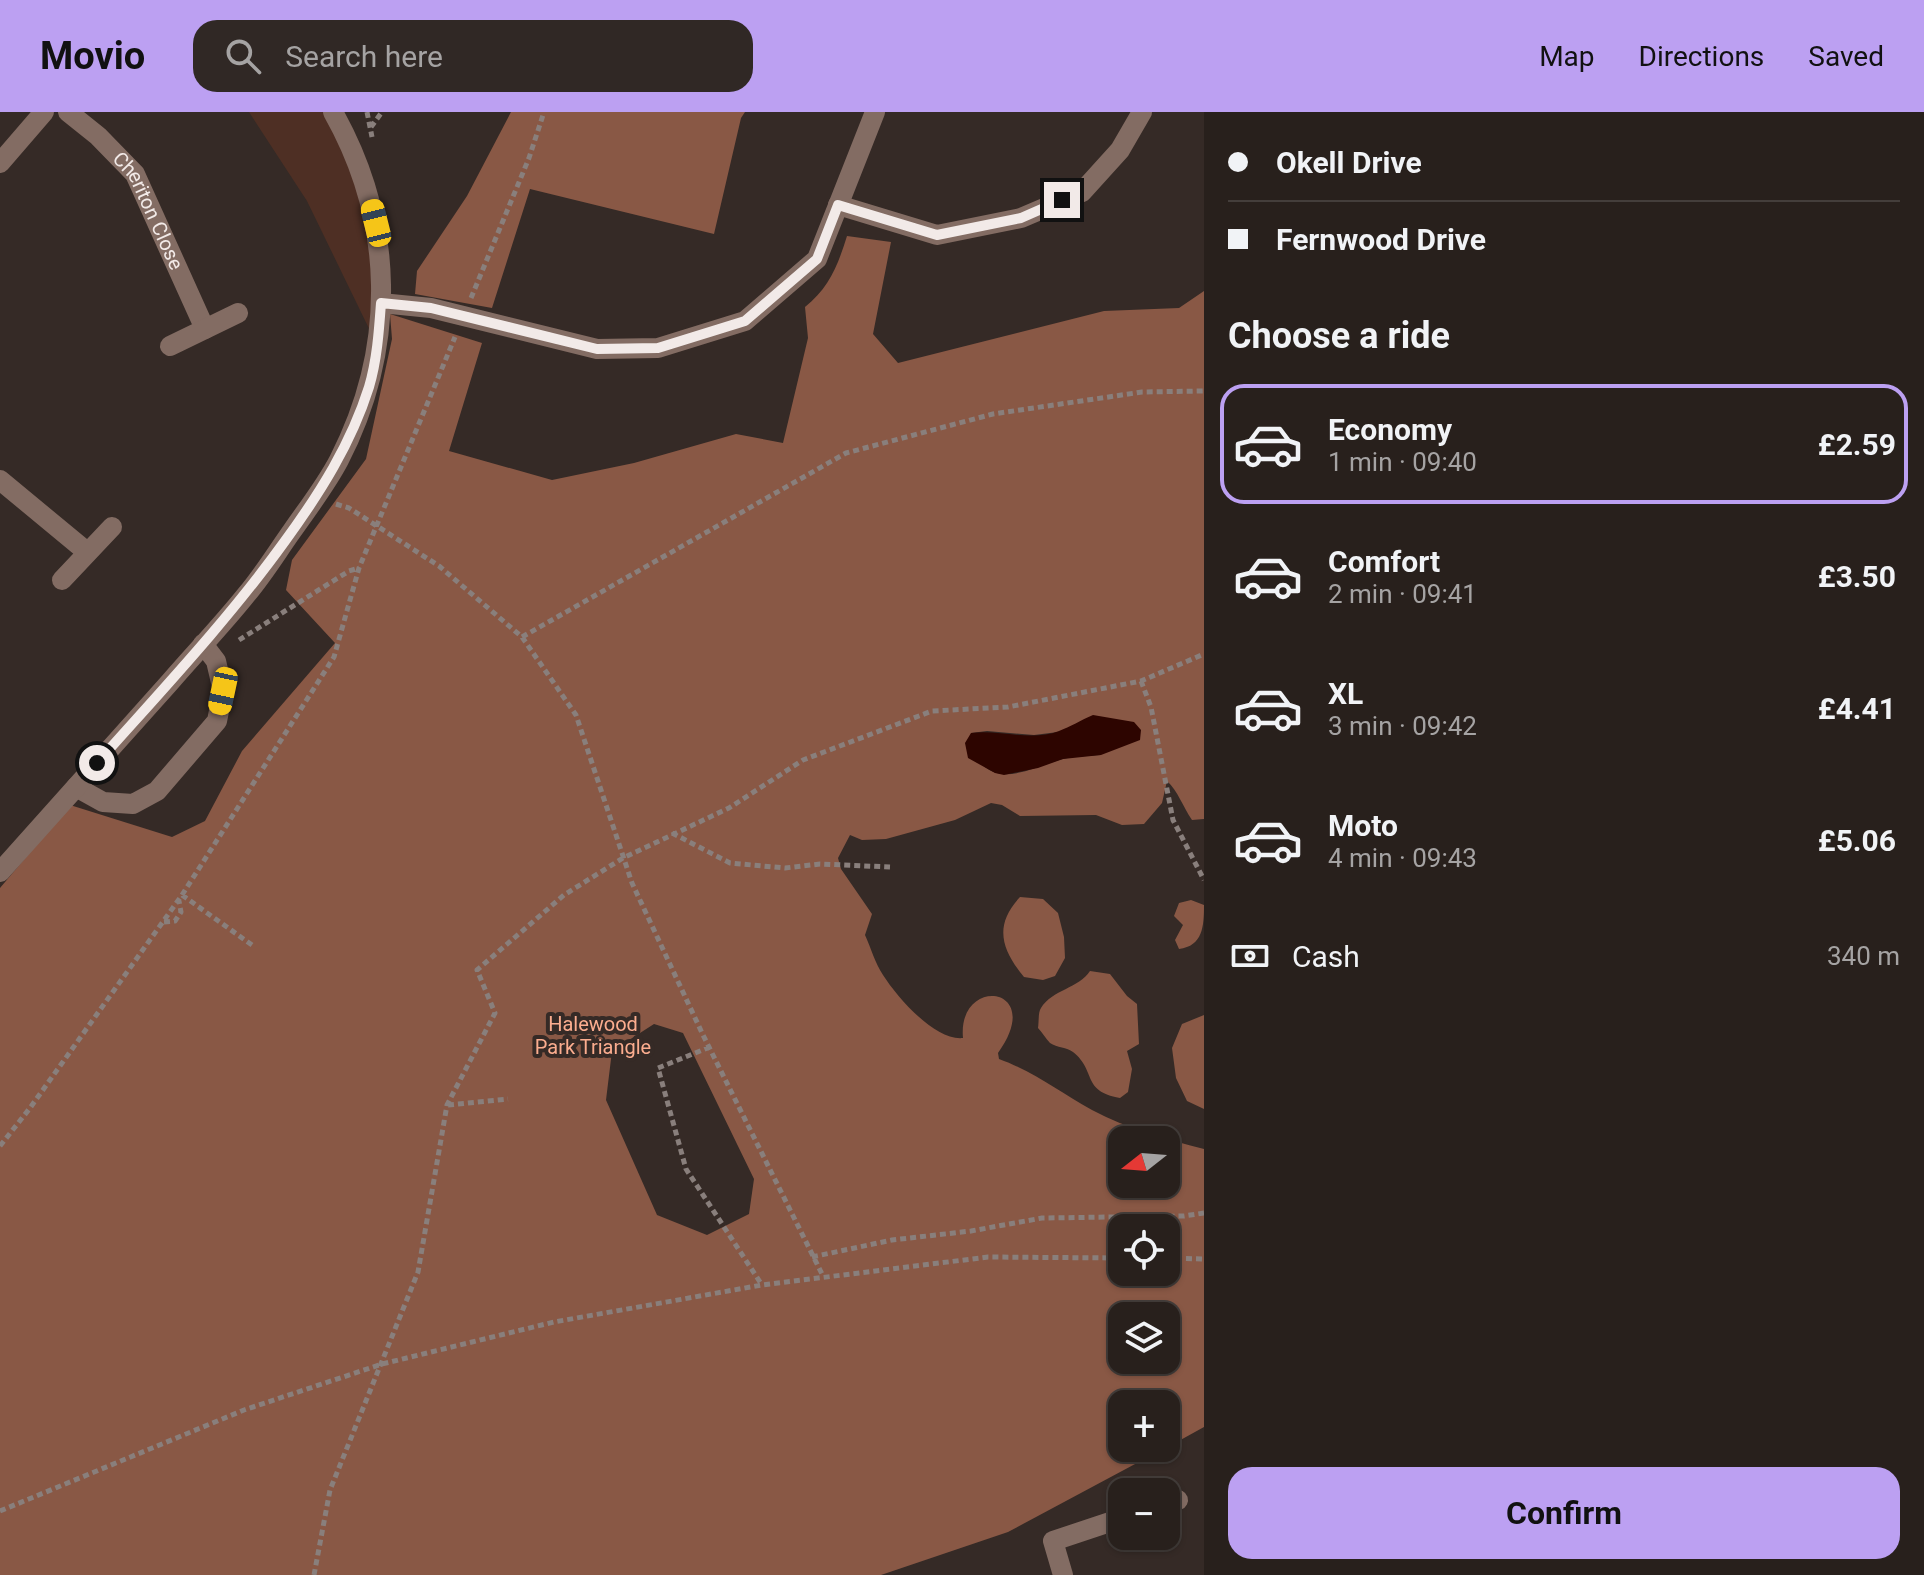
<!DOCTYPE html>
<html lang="en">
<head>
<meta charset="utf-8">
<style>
  body { margin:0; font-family:Roboto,sans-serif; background:#302825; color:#f1f3f6; height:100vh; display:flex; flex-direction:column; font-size:30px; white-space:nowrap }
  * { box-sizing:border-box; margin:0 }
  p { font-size:26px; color:#a5a3a3 }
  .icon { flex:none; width:44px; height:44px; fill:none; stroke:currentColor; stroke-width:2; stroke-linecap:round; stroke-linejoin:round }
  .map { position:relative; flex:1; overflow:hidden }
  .panel { display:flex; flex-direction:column; background:#28201c; width:720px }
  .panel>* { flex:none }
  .top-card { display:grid; align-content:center; height:176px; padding:0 24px; background:#28201c }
  .needle { width:52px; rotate:253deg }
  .tools { position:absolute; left:1108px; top:1014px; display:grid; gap:16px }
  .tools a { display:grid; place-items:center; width:72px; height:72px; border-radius:16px; background:#28201c; box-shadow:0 2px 6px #0004,0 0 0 2px #443e3b; font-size:40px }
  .end { position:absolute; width:36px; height:36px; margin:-18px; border:10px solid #f2eae8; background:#111; box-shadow:0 0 0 4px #111 }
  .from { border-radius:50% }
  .car { position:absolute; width:24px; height:48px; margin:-24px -12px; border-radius:10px; box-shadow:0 0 6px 2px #0007; background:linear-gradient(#f5c518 24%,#345 0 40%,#f5c518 0 76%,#345 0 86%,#f5c518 0) }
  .top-card b { display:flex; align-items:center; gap:28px; height:76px; font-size:30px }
  .top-card b+b { border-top:2px solid #443e3b }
  .top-card i { width:20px; height:20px; background:#f1f3f6 }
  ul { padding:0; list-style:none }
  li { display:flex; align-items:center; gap:24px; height:120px; margin:0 16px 12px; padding:0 8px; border:4px solid transparent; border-radius:24px }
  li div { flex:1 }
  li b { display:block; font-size:30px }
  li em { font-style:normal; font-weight:700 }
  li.active { border-color:#bca0f2 }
  li>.icon { width:72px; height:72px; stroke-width:1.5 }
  h2 { padding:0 24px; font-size:36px; line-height:96px }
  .pay { display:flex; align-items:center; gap:20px; height:88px; padding:0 24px; font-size:30px }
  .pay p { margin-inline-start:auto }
  .action { display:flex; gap:16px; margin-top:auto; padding:16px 24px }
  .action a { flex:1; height:92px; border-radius:24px; background:#bca0f2; color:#111; font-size:32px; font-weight:700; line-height:92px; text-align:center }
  header { display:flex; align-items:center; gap:48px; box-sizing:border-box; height:112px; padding:0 40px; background:#bca0f2; color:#111 }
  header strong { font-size:38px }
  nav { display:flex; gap:44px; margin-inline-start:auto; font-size:28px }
  .search { width:560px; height:72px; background:#302825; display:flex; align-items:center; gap:20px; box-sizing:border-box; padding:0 28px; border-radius:24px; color:#a5a3a3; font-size:30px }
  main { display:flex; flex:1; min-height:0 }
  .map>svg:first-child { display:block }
  .green { fill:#4e2f24 }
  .forest { fill:#895845; fill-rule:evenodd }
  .water { fill:#2d0500 }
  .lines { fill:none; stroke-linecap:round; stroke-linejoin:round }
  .path { stroke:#897f7c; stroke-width:5; stroke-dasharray:6 4; stroke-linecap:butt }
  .minor { stroke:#836c63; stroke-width:20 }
  .route { stroke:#f2eae8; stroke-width:10 }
  .labels { text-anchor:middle; stroke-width:8; stroke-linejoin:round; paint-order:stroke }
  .street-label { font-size:20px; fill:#f2eae8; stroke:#352a26 }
  .park-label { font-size:20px; fill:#fbad8f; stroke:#352a26 }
</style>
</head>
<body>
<header>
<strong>Movio</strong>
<div class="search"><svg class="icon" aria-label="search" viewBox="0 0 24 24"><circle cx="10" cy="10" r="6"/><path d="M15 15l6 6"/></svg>Search here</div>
<nav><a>Map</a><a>Directions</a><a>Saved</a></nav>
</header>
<main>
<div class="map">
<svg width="1204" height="1463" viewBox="0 0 1204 1463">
  <rect width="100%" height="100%" fill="#352a26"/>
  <path class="green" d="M249 0H326L365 68 377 233 307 89Z"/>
  <path class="forest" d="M511 0H745L741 6 714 122 530 77 492 196 415 182 417 159 467 84Z
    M847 124 891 130 873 222 898 251 1104 199 1179 196 1204 179V707L1192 708C1183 695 1178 679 1167 669L1162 691 1144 712 1122 713 1096 703 1020 704 1002 693 991 691 955 708 886 727 862 728 850 723 838 746 841 757 872 802 865 823C871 836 875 851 883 863 897 885 935 929 963 926 957 863 1047 873 998 941L999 947C1037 961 1059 980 1092 998 1128 1017 1165 1027 1204 1037V1315L1166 1336V1292H1122V1336H1165L1008 1420 881 1463H0V776L70 693 172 725 205 709 242 639 335 531 286 478 292 448 366 347 392 227 390 202 482 231 449 339 552 368 634 351 736 322 783 331 808 226 805 195C829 176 838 153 847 124ZM987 619 1034 623 1058 620 1101 643C1088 644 1075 644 1063 647 1040 652 1007 673 985 655 977 648 975 631 971 621ZM654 912 683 921 754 1067 749 1102 707 1123 657 1103 606 988 612 939ZM1122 1028H1166V1072H1122ZM1122 1116H1166V1160H1122ZM1122 1204H1166V1248H1122Z
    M1020 785 1043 787 1058 801 1064 825 1065 846 1055 864 1043 868 1024 865C1002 838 993 814 1020 785Z
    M1191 788 1204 793C1204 814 1203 834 1179 837L1175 828 1183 813 1174 804 1179 791Z
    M1090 859 1110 862 1127 884 1137 892 1139 932 1127 939 1132 957 1128 980 1120 986C1081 979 1097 959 1073 940 1067 935 1057 936 1050 931 1046 927 1042 920 1038 916 1039 910 1038 900 1041 896 1052 878 1079 876 1090 859Z
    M1204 903V997L1187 989 1176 966 1172 936 1182 912Z"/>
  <path class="water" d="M1093 603 1134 610 1141 618 1140 628 1101 643 1063 647 1038 656 1004 663 995 661 968 646 965 631 971 621C999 617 1031 630 1059 619 1070 615 1081 608 1093 603Z"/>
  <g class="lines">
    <path class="path" d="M367 0 372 25
      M371 15 382 0
      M471 186 529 46 544 0
      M336 392 349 396 439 454 522 525 576 603 632 771 703 923 823 1164
      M522 525 846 341 993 302 1142 280 1204 279
      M239 528 349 459 359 456
      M1141 569 1151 595 1173 708 1204 768
      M672 721 730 751 785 756 820 752 890 755
      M182 783 252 833
      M164 810 175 809 181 800 179 789
      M710 935 658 956 686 1057 762 1173
      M448 993 508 987
      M0 1034 30 996 182 783 334 545 359 456 455 225
      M812 1145 892 1128 971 1119 1042 1106 1184 1104 1204 1101
      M1166 1146 1204 1147
      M0 1399 244 1298 382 1252 554 1210 762 1173 988 1145 1122 1146
      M314 1463 330 1378 418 1160 447 993 495 901 477 858 564 783 623 746 729 696 803 648 932 599 1008 595 1141 569 1204 542"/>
    <g class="minor">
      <path id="s1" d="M68 0 98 24 135 62 205 217"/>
      <path d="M0 51 44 0"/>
      <path d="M838 93 937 123 1021 106 1082 80 1120 38 1142 0"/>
      <path d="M381 191 431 196 597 237 658 236 745 209 817 147 875 0"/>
      <path d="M170 234 238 201"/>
      <path d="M0 368 87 440"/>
      <path d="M62 468 112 415"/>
      <path d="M76 675 103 690 133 692 157 679 217 609 223 579 216 549 203 532"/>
      <path d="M0 760C57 697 113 633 170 570 195 541 222 513 246 483 263 463 277 440 292 419 308 396 326 373 339 348 397 235 395 110 333 0"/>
      <path d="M1166 1392 1178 1388"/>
      <path d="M1063 1463 1053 1429 1122 1406"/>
    </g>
  </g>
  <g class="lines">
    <path class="route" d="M97 651C162 578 228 508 285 429 320 381 351 332 369 275 377 248 379 219 381 191L431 196 597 237 658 236 745 209 817 147 838 93 937 123 1021 106 1062 88"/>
  </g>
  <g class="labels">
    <g class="street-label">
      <text dy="7" stroke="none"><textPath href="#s1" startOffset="130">Cheriton Close</textPath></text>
    </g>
    <g class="park-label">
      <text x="593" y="919">Halewood<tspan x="593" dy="23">Park Triangle</tspan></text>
    </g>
  </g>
</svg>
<div class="tools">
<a><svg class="needle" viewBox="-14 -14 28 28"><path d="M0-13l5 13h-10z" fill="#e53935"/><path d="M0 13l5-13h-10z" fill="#a5a3a3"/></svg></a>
<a><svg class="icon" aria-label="locate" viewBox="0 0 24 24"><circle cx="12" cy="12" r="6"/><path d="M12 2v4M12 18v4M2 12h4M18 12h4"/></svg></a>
<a><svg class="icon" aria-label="layers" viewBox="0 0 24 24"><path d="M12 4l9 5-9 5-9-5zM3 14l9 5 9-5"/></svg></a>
<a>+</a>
<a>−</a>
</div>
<i class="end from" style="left:97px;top:651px"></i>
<i class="end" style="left:1062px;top:88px"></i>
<i class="car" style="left:376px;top:111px;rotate:346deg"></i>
<i class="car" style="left:223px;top:579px;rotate:192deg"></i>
</div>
<section class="panel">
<div class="top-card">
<b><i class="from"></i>Okell Drive</b>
<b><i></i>Fernwood Drive</b>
</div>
<h2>Choose a ride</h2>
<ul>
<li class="active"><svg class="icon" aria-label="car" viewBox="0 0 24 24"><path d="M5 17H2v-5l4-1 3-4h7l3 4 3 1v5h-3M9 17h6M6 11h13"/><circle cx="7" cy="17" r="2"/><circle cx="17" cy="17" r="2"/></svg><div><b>Economy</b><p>1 min · 09:40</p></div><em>£2.59</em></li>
<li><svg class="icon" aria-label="car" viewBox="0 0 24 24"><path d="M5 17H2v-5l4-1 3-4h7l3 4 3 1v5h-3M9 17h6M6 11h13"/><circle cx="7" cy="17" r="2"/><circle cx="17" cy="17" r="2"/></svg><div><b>Comfort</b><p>2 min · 09:41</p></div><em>£3.50</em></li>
<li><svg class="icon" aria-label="car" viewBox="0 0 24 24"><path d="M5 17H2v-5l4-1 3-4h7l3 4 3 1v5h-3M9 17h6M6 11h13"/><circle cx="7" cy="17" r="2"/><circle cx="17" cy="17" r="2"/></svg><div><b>XL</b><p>3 min · 09:42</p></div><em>£4.41</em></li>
<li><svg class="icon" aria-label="car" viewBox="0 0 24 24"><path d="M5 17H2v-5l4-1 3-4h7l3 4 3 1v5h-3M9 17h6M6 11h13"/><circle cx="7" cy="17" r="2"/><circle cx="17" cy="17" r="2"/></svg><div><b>Moto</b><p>4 min · 09:43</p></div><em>£5.06</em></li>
</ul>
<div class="pay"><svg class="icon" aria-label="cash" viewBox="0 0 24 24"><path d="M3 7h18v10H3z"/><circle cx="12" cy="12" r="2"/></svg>Cash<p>340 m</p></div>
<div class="action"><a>Confirm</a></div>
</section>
</main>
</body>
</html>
